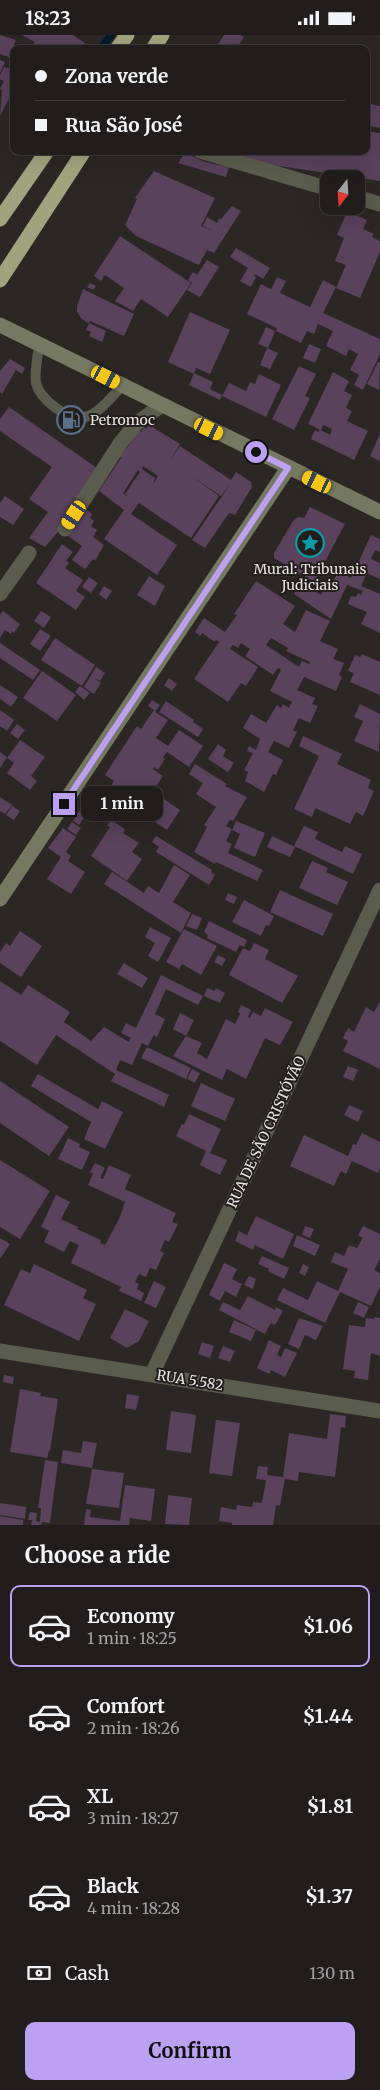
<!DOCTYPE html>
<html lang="en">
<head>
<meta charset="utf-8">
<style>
  body { margin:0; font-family:Merriweather,serif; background:#2d2a29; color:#f1f3f6; height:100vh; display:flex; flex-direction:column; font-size:19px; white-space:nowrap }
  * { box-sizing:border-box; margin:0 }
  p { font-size:16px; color:#a2a2a3 }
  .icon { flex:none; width:28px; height:28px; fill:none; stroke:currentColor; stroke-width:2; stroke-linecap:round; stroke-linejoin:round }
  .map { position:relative; height:1490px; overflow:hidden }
  .panel { display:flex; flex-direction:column; background:#201d1c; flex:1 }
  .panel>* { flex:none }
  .guide { position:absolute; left:10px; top:10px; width:360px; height:110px; border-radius:10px; box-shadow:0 5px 20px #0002,0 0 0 1px #3d3b3b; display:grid; align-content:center; height:110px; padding:0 25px; background:#201d1c }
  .needle { width:32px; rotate:197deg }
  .fabs { position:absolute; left:320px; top:135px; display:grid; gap:10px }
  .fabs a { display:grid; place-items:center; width:45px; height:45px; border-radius:10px; background:#201d1c; box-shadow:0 5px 20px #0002,0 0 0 1px #3d3b3b; font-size:25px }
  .end { position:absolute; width:22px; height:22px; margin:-11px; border:6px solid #bca0f2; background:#111; box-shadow:0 0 0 2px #111 }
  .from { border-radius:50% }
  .bubble { position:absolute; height:35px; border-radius:10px; background:#201d1c; box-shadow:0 5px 20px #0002,0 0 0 1px #3d3b3b; font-size:16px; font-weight:700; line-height:35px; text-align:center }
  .car { position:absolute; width:15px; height:30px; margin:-15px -8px; border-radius:6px; box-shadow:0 0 4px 1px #0007; background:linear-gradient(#f5c518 24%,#345 0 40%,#f5c518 0 76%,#345 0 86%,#f5c518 0) }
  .guide b { display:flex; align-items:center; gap:18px; height:48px; font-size:19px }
  .guide b+b { border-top:1px solid #3d3b3b }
  .guide i { width:12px; height:12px; background:#f1f3f6 }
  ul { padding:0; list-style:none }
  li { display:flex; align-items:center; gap:15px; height:82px; margin:0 10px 8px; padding:0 15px; border:2px solid transparent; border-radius:10px }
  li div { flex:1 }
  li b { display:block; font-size:19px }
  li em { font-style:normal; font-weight:700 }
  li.active { border-color:#bca0f2 }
  li>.icon { width:45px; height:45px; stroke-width:1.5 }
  h2 { padding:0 25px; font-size:22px; line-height:60px }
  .pay { display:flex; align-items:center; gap:12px; height:55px; padding:0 25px; font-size:19px }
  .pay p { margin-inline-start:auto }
  .cta { display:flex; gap:10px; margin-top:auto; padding:10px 25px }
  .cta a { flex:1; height:58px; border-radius:10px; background:#bca0f2; color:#111; font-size:20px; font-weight:700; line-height:58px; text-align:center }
  .status { display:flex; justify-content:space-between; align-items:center; height:35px; padding:0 25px; background:#201d1c; direction:ltr }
  .status svg { height:14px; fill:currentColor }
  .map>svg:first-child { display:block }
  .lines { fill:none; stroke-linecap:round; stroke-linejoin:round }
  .stream { stroke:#001b27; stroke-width:7 }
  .building { fill:#5a415c; fill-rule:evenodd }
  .lane { stroke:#5a5c4d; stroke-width:10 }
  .street { stroke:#5a5c4d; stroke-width:15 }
  .secondary { stroke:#767961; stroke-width:15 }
  .highway { stroke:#a0a47e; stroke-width:15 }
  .route { stroke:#bca0f2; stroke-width:6 }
  .labels { text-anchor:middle; stroke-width:4; stroke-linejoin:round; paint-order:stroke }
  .poi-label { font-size:14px; fill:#e7e4e3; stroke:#211e1c; text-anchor:start }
  .street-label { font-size:14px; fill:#e7e4e3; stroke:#211e1c }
</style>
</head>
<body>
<div class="status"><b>18:23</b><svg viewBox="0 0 49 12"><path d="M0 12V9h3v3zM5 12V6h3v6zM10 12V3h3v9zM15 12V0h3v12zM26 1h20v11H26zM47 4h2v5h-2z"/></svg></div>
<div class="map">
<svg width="380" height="1490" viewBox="0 0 380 1490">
  <rect width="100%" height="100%" fill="#2b2725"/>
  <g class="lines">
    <path class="stream" d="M100 14 111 0"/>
  </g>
  <path class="building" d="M0 0 16 5 9 22 0 19Z
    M22 0H73L89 11 88 14H36L32 12 35 7Z
    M224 0H240L244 2 239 10 245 14H215Z
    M202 9 210 14H200Z
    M0 25 5 27 0 38Z
    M4 32 14 35V54L0 81 2 56 0 54 4 46 0 44V40Z
    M366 68 380 71V93L366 90Z
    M366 96 380 98V146L233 124 235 116H366Z
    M185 118 205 127 229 132 226 142 178 128Z
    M154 136 215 163 201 191 213 196 203 191 207 182 217 188 219 183 221 184 232 171 241 176 214 218 207 215 199 230 136 201 125 190 137 164 135 163Z
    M347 176 367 185 363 194 374 199 372 202 380 206V217L360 263 336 253 346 230 335 226 344 203 337 200Z
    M120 201 191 248 168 282 141 264 133 276 115 266 124 253 105 240 101 246 94 241Z
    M236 213 270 233 263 244 255 239 254 241 256 242 251 252 240 246 248 233 230 222Z
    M207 225 219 232 200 262 187 255 192 248 188 245 193 237 197 240Z
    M277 242 286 246 280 258 310 272 323 245 336 252 323 278 380 304V319L363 355 354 350 359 340 350 335 358 319 349 314 346 321 326 311 333 296 318 289 314 299 307 296 301 308 276 296 277 293 247 279 261 249 271 254Z
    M90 248 96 251 93 255 87 252Z
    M83 254 134 279 124 301 90 286 89 288 86 287 81 283 77 277V271Z
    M190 277 230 295 210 339 196 333 194 339 168 327Z
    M89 288 106 296 102 307 89 301 91 297 86 295Z
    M266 292 275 296 268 313 258 309Z
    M309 309 321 314 315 328 303 323Z
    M267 313 278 318 270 334 260 330Z
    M10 324 25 333 22 339 16 335 2 359 0 357V336Z
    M378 327 380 328 379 355 367 349Z
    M299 331 316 339 305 361 310 363 294 395 272 384Z
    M333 337 349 346 344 356 352 360 346 373 352 376 347 386 368 396 354 425 311 404 315 395 319 397V394L308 389ZM323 390 332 394 330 400 321 395Z
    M194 338 213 347 210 354 222 360 220 365 189 350Z
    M259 339 281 350 266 382 222 361 229 348 246 356 250 347 255 349Z
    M9 372 100 435 70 483 45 512 29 503 48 477 29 464 52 432 0 396V384Z
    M149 390 180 409 169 427 180 411 231 445 236 437 251 447 252 452 235 480 229 478 205 513 192 505 231 448 221 461 191 441 219 461 191 503 139 468 131 479 177 510 157 540 104 504 124 475 99 456 121 423 119 421 124 413 126 414 139 396 141 397 144 392 146 394ZM143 431 158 441 153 449 155 443 142 434ZM138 435 140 437 125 459 131 464 123 458Z
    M380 399V426L370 421Z
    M5 461 24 474 13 490 0 482V468Z
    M310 472 345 489 314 547 274 523V518L293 486 298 482 304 483Z
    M86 474 92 479 90 483 94 486 91 491 97 495 93 502 104 510 95 526 93 524 85 534 72 525 82 511 68 501Z
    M371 500 380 504V517L375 515 371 524 380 528V544L367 538 361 551 380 559V598L361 589 367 577 348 569 351 561 356 562 358 558 361 560 363 556 347 550 331 584 294 559 300 547 321 560 325 554 328 556 338 537 351 543Z
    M62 509 73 517 66 526 69 528 65 533 83 545 76 556 85 562 76 575 36 548Z
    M149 541 165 551 155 571 137 560Z
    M89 542 98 548 91 558 82 552Z
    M256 546 295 571 283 589 295 597 306 575 330 586 320 606 338 614 333 624 344 628 339 640 342 642 336 656 304 642 297 655 315 663 312 669 318 671 310 688 299 683 293 695 297 697 289 713 274 706 268 717 283 725 276 740 273 739 264 757 245 746 248 737 244 735 253 718 247 716 249 711 256 715 260 704 243 693 251 679 266 688 277 670 281 673 283 669 289 673 292 667 270 656 281 635 278 633 273 640 245 621 250 614 241 608 238 613 233 610 230 614 258 632 246 651 241 648 228 667 194 644 219 607 216 605 215 607 202 598 200 601 195 597 204 583 225 597 237 580 234 579ZM271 603 288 613 286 616 310 627 309 629 302 626 299 632 266 610Z
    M104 551 112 556 106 565 99 559Z
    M3 576 20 589 14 598 12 596 11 599 5 595 0 603V580Z
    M41 576 51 582 44 593 34 586Z
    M40 594 51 601 40 616 30 609Z
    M55 603 95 630 82 651 41 625Z
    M0 608 40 635 33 645 0 623Z
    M362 619 380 627V660L350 647 354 638 348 636 355 620 360 622Z
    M96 632 105 638 100 646 94 643 101 648 94 659 84 652Z
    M42 636 76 660 57 686 23 663Z
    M169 643 177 649 172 656 164 650Z
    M0 650 18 662 11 672 0 664Z
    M80 651 90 658 84 665 75 657Z
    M152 665 160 670 155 677 168 685 156 703 168 711 179 695 203 711 189 732 167 717 163 722 165 724 158 735 154 732 153 734 163 741 153 756 156 758 149 769 128 755 122 763 133 769 131 772 140 778 134 787 98 763 105 751 109 754 114 746 105 740 112 729 137 691 141 694 154 675 148 671Z
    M166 666 194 685 193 687 203 694 198 702 159 677Z
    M360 669 380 679 379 717 354 706 363 686 354 682Z
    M0 675 14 685 7 696 0 691Z
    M17 689 25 695 18 704 10 698Z
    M303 701 342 719 337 729 371 745 368 753 374 756 363 781 356 777 350 789 315 773 312 782 294 774 319 721 299 711Z
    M20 705 45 722 31 741 37 746 30 755 7 738 14 728 7 723Z
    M218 709 226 715 223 721 234 728 228 737 208 724Z
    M0 717 7 722 0 733Z
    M195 729 227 749 225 751 247 762 233 786 230 785 226 791 232 794 226 806 232 809 228 818 263 835 257 846 216 827 215 829 194 817 207 792 204 790 216 772 196 759 203 748 189 739Z
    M0 762 12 770 5 779 0 776Z
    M161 762 180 775 167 795 145 780 152 769 155 772Z
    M83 770 90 774 79 790 73 786Z
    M12 771 20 776 14 785 6 780Z
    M111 785 125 794 123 798 139 808 132 817 142 824 127 846 91 821 110 792 107 791Z
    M236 786 265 798 255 822 234 813 240 799 232 795Z
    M72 787 81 793 76 800 67 794Z
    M304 791 318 797 315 804 342 817 345 811 362 819 353 839 294 811Z
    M63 793 76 802 66 817 71 821 68 826 85 837 71 859 47 844 61 822 48 813Z
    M156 801 212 835 211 837 215 840 209 850 156 817 159 812 152 807Z
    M272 801 295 812 290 822 267 812Z
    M312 826 328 833 326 837 348 847 337 870 299 853Z
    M174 830 190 840 173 867 191 878 181 898 104 849 112 837 144 858 148 851 159 858Z
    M280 855 333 879 323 901 270 877Z
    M228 858 237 862 234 869 225 865Z
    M244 865 274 881 269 891 266 890 261 901 232 887Z
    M192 879 202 883 197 895 186 891Z
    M209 886 247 905 244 912 240 910 236 917 207 903 208 900 204 897Z
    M150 892 171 903 158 927 148 921 155 908 145 902Z
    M184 894 217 911 201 940 182 929 179 934 166 927Z
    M20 896 42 911 21 942 0 928V917L6 908 10 911Z
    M254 908 269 915 265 924 298 941 282 968 229 940 243 913 250 916Z
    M218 920 226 924 222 931 214 927Z
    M124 928 148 943 142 953 117 939Z
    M161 940 203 961 198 970 166 954 155 979 165 984 157 1002 154 1000 148 1011 142 1008 132 1030 120 1025 116 1035 169 1060 164 1072 111 1046 115 1039 56 1000 37 1030 0 1006V946L21 960 28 950 70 977 64 987 91 1006 104 992 129 1007 131 1003 121 998 126 988 136 993Z
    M207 953 215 956 216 953 225 958 220 968 204 961Z
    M379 968H380V1034L343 1016 348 1006 343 1003 348 993 354 997 366 972 374 977Z
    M241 970 251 975 248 982 250 983 253 977 261 981 265 973 293 987 280 1010 265 1003 246 1044 227 1034 222 1045 173 1021 186 1001 173 994 180 978 194 985 186 1001 202 1008 197 1018 207 1024 226 984 235 989 240 979 238 977Z
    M147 1012 191 1033 186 1044 141 1023Z
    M348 1031 358 1035 353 1046 343 1042Z
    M192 1034 200 1038 195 1048 187 1044Z
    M38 1039 98 1074 102 1066 123 1077 105 1114 84 1104 91 1087 31 1051Z
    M0 1046 69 1092 49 1121 0 1088Z
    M201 1048 235 1064 225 1086 191 1071Z
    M349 1070 363 1076 358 1087 344 1080Z
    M189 1079 221 1094 210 1118 227 1125 220 1140 200 1130 206 1116 176 1101 182 1089 184 1090Z
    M362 1098 380 1107V1134L378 1138 352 1126 346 1139 341 1136 334 1151 290 1131 304 1100 348 1121 353 1109 356 1110Z
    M68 1103 80 1109 79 1112 90 1117 82 1135 58 1124Z
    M0 1125 50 1156 20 1204 0 1192Z
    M95 1128 105 1133 100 1143 103 1144 109 1130 131 1140 125 1154 176 1178 172 1187 178 1189 169 1207 165 1205 160 1216 164 1218 156 1235 150 1233 146 1242 139 1239 135 1247 139 1249 137 1254 144 1258 141 1266 119 1256 121 1252 71 1228 79 1210 70 1206 64 1217 44 1207 49 1196 41 1192 56 1160 70 1167 61 1184 78 1192 77 1194 101 1205 100 1208 105 1210 119 1184 125 1167 88 1150 93 1139 90 1137Z
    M256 1181 294 1199 283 1224 255 1210 253 1215 235 1206 239 1196 247 1200Z
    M305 1191 314 1194 310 1203 302 1200Z
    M363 1191 380 1199V1224L374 1235 380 1238V1252L371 1271 340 1257 325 1288 277 1265 283 1253 308 1265 317 1246 338 1256 348 1234 331 1227 335 1217 344 1221 349 1210 357 1213 363 1203 358 1200Z
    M297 1200 320 1210 315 1221 293 1211Z
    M0 1203 10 1209 0 1224Z
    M262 1221 289 1233 284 1244 268 1236 269 1234 258 1229Z
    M224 1228 237 1234 232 1244 242 1249 236 1262 225 1256 220 1266 209 1260Z
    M34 1229 87 1255 83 1263 96 1269 79 1306 4 1270 21 1234 30 1238Z
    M303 1229 309 1232 305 1241 299 1238Z
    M249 1241 256 1244 253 1254 244 1250Z
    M154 1246 166 1252 156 1273 144 1268Z
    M248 1261 275 1275 276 1272 283 1276 275 1290 271 1288 265 1299 219 1275 223 1267 240 1275Z
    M358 1267 369 1272 364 1283 353 1278Z
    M125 1274 149 1286 139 1306 127 1313 110 1303Z
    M375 1282 380 1283V1321L371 1318 368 1345 354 1343 355 1336 343 1334 349 1290 365 1292 366 1283 374 1284Z
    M299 1283 323 1291 316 1305 305 1300 299 1314 288 1309Z
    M234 1285 256 1295 251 1306 229 1297Z
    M269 1305 281 1311 277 1320 281 1322 285 1313 297 1318 285 1342 271 1335 269 1339 257 1333Z
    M202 1307 214 1311 210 1323 198 1319Z
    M223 1311 235 1316 230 1327 218 1323Z
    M4 1340 14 1342 13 1349 3 1347Z
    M20 1354 41 1358 40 1361 58 1364 50 1416H49L47 1423 10 1417Z
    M127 1359 139 1361 136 1375 125 1373Z
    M171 1376 196 1380 191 1418 166 1415Z
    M330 1379 346 1381 345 1393 341 1392 335 1442 299 1437 298 1446 285 1444 280 1471 276 1470 273 1490H232V1488L219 1486 221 1472 236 1475 237 1470 252 1472 253 1467 262 1468 266 1445 256 1444 258 1431 268 1432 267 1440 283 1442 289 1398 327 1404Z
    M216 1385 240 1388 232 1441 209 1438Z
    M83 1406 97 1408 92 1433 61 1428 63 1415 81 1418Z
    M45 1425 58 1427 50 1488 42 1487 41 1490H31L32 1485H28L30 1477 37 1478 36 1486 40 1487 41 1473H38Z
    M92 1434 124 1438 119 1473 86 1469Z
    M125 1450 155 1454 151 1486 130 1483 129 1490H84L86 1474 91 1475 90 1482 120 1486Z
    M168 1460 192 1463 189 1490 165 1489Z
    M0 1468 26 1472 25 1484 0 1480Z
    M0 1481 23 1485V1490H0Z"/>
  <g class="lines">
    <path class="lane" d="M39 309C38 321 34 337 36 348 40 364 66 385 84 382 97 381 113 360 122 351"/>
    <path class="street" d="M200 116 329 154
      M356 162 380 169
      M65 494 121 407 137 388 162 370
      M0 559 29 518
      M0 1316 380 1376
      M152 1339 380 855"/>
    <path class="secondary" d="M0 290 380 477
      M0 864 288 433"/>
    <path class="highway" d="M117 14 127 0
      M153 14 162 0
      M0 184 47 116
      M0 245 84 116"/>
  </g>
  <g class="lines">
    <path class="route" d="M64 769 288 433 256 417"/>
  </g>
  <defs>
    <symbol id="fuel-ring" viewBox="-11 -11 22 22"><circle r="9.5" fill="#211e1c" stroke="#5c6f8a" stroke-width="1.5"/><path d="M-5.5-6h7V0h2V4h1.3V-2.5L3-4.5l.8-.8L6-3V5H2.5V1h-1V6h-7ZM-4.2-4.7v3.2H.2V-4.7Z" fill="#5c6f8a"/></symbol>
    <symbol id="sight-ring" viewBox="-11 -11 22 22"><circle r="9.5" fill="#211e1c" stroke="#0f9aa8" stroke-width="1.5"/><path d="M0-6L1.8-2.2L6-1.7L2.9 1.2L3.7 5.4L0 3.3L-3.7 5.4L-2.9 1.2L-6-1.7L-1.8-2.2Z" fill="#0f9aa8"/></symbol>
  </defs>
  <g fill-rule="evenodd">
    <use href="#fuel-ring" x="55" y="369" width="32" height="32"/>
    <use href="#sight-ring" x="294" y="492" width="32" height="32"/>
  </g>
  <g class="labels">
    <g class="poi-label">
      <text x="90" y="390">Petromoc</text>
      <text x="310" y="539" text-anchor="middle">Mural: Tribunais<tspan x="310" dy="16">Judiciais</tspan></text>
    </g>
    <g class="street-label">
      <text transform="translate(266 1097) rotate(-65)" y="5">RUA DE SÃO CRISTÓVÃO</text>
      <text transform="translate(190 1345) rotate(9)" y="5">RUA 5.582</text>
    </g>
  </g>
</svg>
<div class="fabs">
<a><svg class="needle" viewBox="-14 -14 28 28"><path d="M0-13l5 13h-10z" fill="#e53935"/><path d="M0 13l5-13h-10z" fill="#a2a2a3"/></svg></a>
</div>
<i class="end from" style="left:256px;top:417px"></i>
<i class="end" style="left:64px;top:769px"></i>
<div class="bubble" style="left:81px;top:751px;width:82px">1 min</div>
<i class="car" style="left:106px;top:342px;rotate:117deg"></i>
<i class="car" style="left:209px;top:394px;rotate:116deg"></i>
<i class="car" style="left:317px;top:447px;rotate:296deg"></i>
<i class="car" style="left:74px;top:480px;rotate:213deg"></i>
<div class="guide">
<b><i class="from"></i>Zona verde</b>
<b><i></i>Rua São José</b>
</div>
</div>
<section class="panel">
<h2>Choose a ride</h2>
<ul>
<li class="active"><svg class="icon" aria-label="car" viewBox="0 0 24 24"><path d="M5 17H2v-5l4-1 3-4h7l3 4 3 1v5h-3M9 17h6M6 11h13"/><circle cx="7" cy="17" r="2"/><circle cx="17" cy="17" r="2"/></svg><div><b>Economy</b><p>1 min · 18:25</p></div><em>$1.06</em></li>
<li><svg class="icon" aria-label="car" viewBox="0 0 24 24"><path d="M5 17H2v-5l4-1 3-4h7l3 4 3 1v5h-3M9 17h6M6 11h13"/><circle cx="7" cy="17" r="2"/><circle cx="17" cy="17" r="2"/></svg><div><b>Comfort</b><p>2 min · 18:26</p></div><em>$1.44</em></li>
<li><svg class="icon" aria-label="car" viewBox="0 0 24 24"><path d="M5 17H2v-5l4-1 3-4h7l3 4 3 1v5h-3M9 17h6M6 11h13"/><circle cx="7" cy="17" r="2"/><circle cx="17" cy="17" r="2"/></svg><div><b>XL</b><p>3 min · 18:27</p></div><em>$1.81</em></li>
<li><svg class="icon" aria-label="car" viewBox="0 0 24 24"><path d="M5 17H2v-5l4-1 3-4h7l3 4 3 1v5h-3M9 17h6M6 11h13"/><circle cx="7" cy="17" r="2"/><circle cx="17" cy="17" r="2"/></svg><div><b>Black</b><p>4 min · 18:28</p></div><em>$1.37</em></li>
</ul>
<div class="pay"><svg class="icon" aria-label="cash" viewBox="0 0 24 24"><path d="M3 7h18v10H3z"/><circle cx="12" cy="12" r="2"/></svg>Cash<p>130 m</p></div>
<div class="cta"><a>Confirm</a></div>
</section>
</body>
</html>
